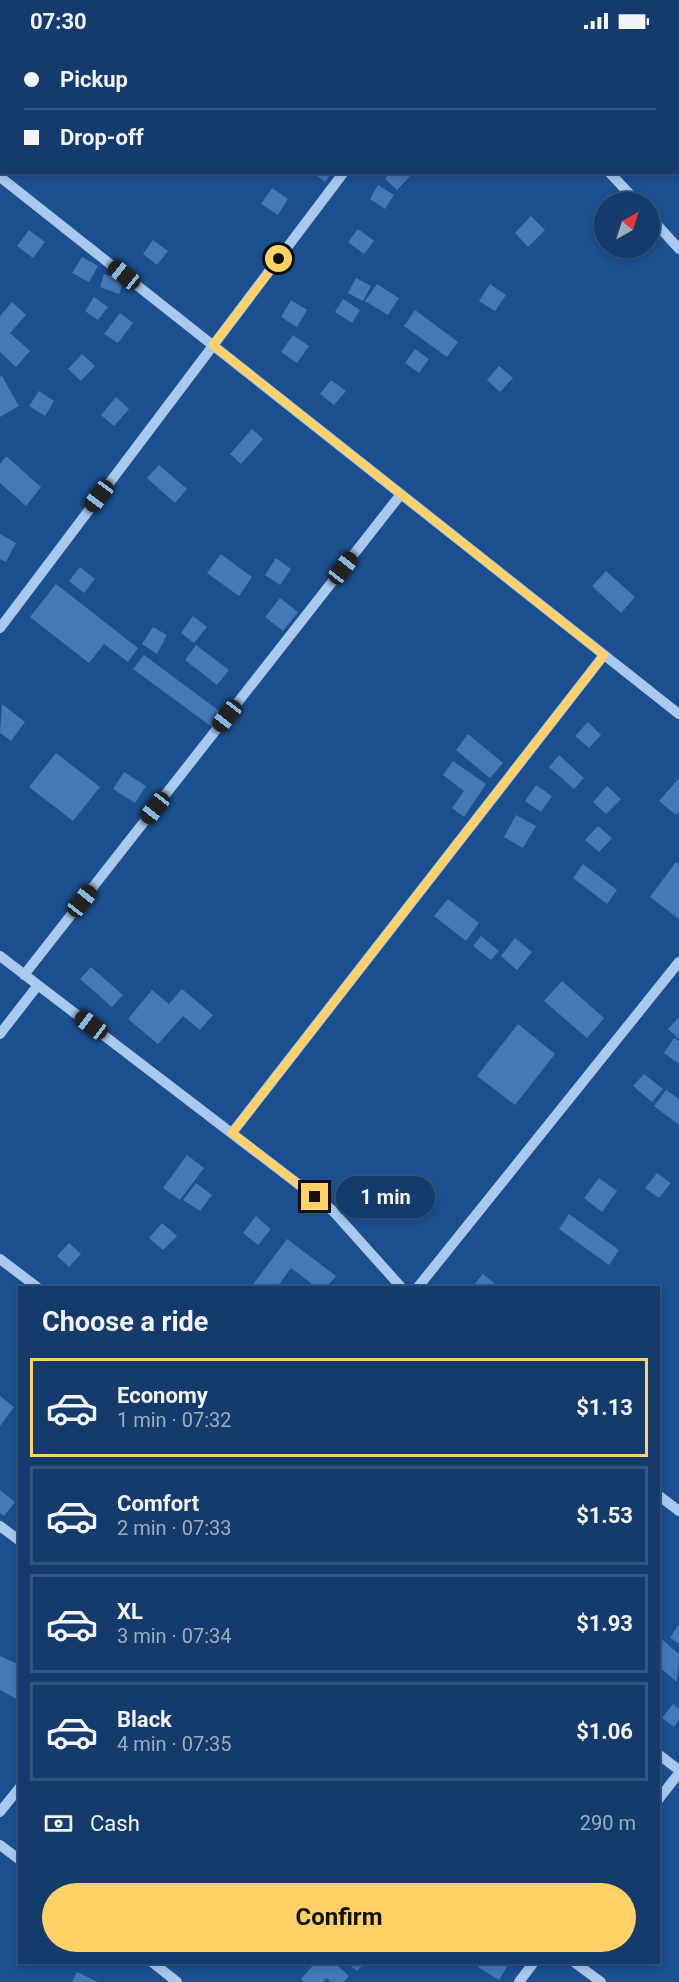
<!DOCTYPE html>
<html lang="en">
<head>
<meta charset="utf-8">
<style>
  body { margin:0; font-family:Roboto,sans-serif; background:#1d4271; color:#f1f3f6; height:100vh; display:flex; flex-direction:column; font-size:22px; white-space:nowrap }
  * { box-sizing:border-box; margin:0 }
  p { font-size:20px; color:#9dadc1 }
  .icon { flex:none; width:33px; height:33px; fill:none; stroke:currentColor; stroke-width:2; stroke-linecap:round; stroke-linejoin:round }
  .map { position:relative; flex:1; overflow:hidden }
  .details { position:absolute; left:18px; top:1244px; width:642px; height:678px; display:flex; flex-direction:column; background:#143b6b; border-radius:0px; box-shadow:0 3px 9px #0003,0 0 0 2px #33557e }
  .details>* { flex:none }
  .top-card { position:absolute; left:0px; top:0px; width:680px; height:132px; box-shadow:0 3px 9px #0003,0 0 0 2px #33557e; display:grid; align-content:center; height:132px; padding:0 24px; background:#143b6b }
  .needle { width:39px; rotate:39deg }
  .controls { position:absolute; left:594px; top:150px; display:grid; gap:12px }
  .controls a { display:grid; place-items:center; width:66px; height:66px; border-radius:50%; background:#143b6b; box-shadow:0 3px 9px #0003,0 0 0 2px #33557e; font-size:30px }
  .end { position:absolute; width:27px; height:27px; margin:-14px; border:8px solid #ffd166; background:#111; box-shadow:0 0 0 3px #111 }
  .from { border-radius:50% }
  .bubble { position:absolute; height:42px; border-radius:21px; background:#143b6b; box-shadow:0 3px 9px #0003,0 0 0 2px #33557e; font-size:20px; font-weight:700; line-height:42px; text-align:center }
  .car { position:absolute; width:18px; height:36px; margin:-18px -9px; border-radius:8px; box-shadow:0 0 4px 2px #0007; background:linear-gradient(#222 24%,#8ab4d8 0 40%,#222 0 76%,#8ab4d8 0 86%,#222 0) }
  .top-card b { display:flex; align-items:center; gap:21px; height:57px; font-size:22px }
  .top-card b+b { border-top:2px solid #33557e }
  .top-card i { width:15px; height:15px; background:#f1f3f6 }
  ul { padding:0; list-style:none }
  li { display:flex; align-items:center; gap:18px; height:99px; margin:0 12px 9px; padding:0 12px; border:3px solid #33557e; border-radius:0px }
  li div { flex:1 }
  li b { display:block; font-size:22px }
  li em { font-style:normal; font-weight:700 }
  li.current { border-color:#ffd166 }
  li>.icon { width:54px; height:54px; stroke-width:1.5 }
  h2 { padding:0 24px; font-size:27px; line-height:72px }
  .pay { display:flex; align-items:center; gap:15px; height:66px; padding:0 24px; font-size:22px }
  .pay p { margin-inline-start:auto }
  .action { display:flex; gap:12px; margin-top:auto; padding:12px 24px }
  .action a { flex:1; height:69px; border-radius:36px; background:#ffd166; color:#111; font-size:24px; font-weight:700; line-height:69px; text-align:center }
  .status { display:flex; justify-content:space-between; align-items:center; height:42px; padding:0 30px; background:#143b6b; direction:ltr }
  .status svg { height:16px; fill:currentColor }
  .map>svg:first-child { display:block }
  .building { fill:#4478b7 }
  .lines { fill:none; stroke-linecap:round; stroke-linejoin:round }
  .minor { stroke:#a9c9ee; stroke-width:10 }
  .route { stroke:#ffd166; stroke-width:8 }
</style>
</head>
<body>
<div class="status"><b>07:30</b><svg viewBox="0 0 49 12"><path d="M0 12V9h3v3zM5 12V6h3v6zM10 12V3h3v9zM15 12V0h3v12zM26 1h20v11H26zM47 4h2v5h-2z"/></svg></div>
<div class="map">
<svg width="679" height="1940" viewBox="0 0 679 1940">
  <rect width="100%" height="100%" fill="#1b4f8f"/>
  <path class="building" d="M312 130H332L325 140Z
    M390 130H406L410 134 397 148 385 137Z
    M378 143 394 153 385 167 370 157Z
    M272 146 288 157 278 173 261 162Z
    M531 174 545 188 528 205 515 191Z
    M358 187 374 199 364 212 348 200Z
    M29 188 45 200 33 216 17 204Z
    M153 198 168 209 157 223 143 212Z
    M82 215 98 224 89 240 72 231Z
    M104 232 124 238 119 252 100 245Z
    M356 236 371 244 363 259 348 251Z
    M377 242 399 256 388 273 365 259Z
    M490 242 506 253 495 269 479 259Z
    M94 255 108 265 98 278 85 269Z
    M343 257 360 268 352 281 335 270Z
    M291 258 307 268 297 285 281 275Z
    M12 260 26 273 10 291 30 309 16 325 0 310V274Z
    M415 268 458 300 447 315 404 284Z
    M120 271 133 281 118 301 104 292Z
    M293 293 309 304 297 321 281 310Z
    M415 307 429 317 419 331 405 321Z
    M82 312 95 324 81 339 68 327Z
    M499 324 513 336 500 350 487 338Z
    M2 334 19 364 0 375V335Z
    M331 338 346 349 334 363 320 352Z
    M39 349 54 359 45 374 29 364Z
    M116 355 129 367 114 384 101 373Z
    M252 387 263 397 241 422 230 412Z
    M6 414 41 445 26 464 0 441V422Z
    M159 423 187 447 175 461 147 436Z
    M0 492 16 501 6 520 0 517Z
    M221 512 252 535 239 554 207 531Z
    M276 516 291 527 280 543 265 533Z
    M80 525 95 537 84 551 69 539Z
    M606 529 635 555 621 571 592 544Z
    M56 542 138 606 128 620 104 602 89 621 30 575Z
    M280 556 298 570 283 589 265 575Z
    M193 574 207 585 194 601 181 591Z
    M153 585 167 593 157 612 142 602Z
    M196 603 229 628 217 643 185 618Z
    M144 613 222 671 212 685 133 627Z
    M2 662 25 680 11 699 0 691Z
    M588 680 601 693 589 706 575 694Z
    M468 692 503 721 490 736 456 708Z
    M56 711 100 745 73 779 29 745Z
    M559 713 584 736 574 747 549 725Z
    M453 719 486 742 464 775 452 766 464 749 443 733Z
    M124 730 146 744 135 761 113 747Z
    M679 736V770L676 773 659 759Z
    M536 743 552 754 541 770 525 759Z
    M607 744 621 757 606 772 593 760Z
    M516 773 536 784 523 806 504 795Z
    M598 784 612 796 599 810 585 798Z
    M676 820 679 822V877L650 855Z
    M583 822 617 848 607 862 573 836Z
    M448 857 479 881 466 899 434 874Z
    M481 894 499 909 491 918 473 904Z
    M515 896 532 910 517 928 501 914Z
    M91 925 123 953 112 965 80 937Z
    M562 939 604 976 587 996 544 959Z
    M182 947 213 973 200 988 183 974 158 1002 128 977 152 948 169 962Z
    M679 975V997L668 987Z
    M518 982 555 1012 515 1063 477 1034Z
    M674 996 679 999V1022L664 1011Z
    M644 1032 663 1047 652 1060 633 1044Z
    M666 1048 679 1057V1083L654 1064Z
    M187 1113 204 1126 180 1158 163 1146Z
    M657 1131 671 1141 659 1156 645 1146Z
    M599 1136 617 1149 602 1170 584 1156Z
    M196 1141 212 1153 200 1169 183 1158Z
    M569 1172 619 1208 609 1223 559 1187Z
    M256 1174 271 1187 258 1203 243 1191Z
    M162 1181 177 1194 163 1208 149 1196Z
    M287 1197 336 1234 327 1245H316L291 1226 277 1245H251Z
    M69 1201 81 1212 69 1225 57 1214Z
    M483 1232 495 1242 492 1245H472Z
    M0 1354 14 1365 0 1384Z
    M0 1448 15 1460 4 1474 0 1471Z
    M679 1582V1602L670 1596Z
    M658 1594 679 1612 677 1640 658 1624Z
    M0 1614 20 1623V1659L0 1648Z
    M673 1662 679 1667V1678L674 1685 662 1676Z
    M316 1920H334L349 1934 344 1940H331L326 1936 323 1940H304L301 1937Z
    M346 1920H365L357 1929Z
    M481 1920H500L507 1925 499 1938 478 1925Z
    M77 1930 98 1940H72Z"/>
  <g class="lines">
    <path class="minor" d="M491 0 492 2
      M441 2 442 0
      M678 72 679 71
      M609 130 637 160
      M0 135 679 672
      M650 175 679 207
      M0 586 344 130
      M0 914 332 1168 401 1245
      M24 933 401 452
      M0 992 38 943
      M232 1091 604 613
      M0 1217 37 1245
      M418 1245 679 920
      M658 1453 679 1469
      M0 1484 20 1499
      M658 1712 679 1728
      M658 1758 679 1731
      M0 1770 20 1745
      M0 1803 20 1818
      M152 1920 177 1940
      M574 1920 601 1940
      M519 1940 534 1920"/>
  </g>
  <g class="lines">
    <path class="route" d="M279 217 213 303 604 613 232 1091 315 1155"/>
  </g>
</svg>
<div class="controls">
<a><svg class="needle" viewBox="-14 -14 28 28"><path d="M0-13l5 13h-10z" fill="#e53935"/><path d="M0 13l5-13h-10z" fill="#9dadc1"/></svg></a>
</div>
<i class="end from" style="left:279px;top:217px"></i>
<i class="end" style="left:315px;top:1155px"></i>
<div class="bubble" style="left:336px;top:1134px;width:99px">1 min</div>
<i class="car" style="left:124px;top:233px;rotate:309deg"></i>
<i class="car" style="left:99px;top:454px;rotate:217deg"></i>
<i class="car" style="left:343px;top:526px;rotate:38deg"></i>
<i class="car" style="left:227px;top:674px;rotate:218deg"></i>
<i class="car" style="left:155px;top:766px;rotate:218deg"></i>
<i class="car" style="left:82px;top:859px;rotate:38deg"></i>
<i class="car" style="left:91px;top:983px;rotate:307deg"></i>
<div class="top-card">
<b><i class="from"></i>Pickup</b>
<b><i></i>Drop-off</b>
</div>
<section class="details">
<h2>Choose a ride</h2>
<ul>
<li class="current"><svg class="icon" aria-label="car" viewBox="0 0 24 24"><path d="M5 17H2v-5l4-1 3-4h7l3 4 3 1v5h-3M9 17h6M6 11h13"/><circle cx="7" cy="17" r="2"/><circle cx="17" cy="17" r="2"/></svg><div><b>Economy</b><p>1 min · 07:32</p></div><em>$1.13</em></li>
<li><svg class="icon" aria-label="car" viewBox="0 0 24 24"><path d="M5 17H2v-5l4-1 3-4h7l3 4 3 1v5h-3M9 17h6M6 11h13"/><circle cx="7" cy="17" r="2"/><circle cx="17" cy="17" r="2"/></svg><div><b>Comfort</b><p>2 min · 07:33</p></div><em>$1.53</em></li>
<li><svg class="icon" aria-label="car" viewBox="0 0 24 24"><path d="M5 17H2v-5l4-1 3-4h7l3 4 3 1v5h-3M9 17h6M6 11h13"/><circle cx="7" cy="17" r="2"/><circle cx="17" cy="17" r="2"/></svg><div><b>XL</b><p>3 min · 07:34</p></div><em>$1.93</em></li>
<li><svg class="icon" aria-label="car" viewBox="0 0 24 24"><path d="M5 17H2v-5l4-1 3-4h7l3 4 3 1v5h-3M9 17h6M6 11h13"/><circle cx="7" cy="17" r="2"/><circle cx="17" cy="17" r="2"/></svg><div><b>Black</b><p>4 min · 07:35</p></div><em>$1.06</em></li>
</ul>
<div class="pay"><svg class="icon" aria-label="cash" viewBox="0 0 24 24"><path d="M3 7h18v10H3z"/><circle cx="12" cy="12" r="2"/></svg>Cash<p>290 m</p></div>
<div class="action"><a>Confirm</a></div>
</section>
</div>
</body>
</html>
